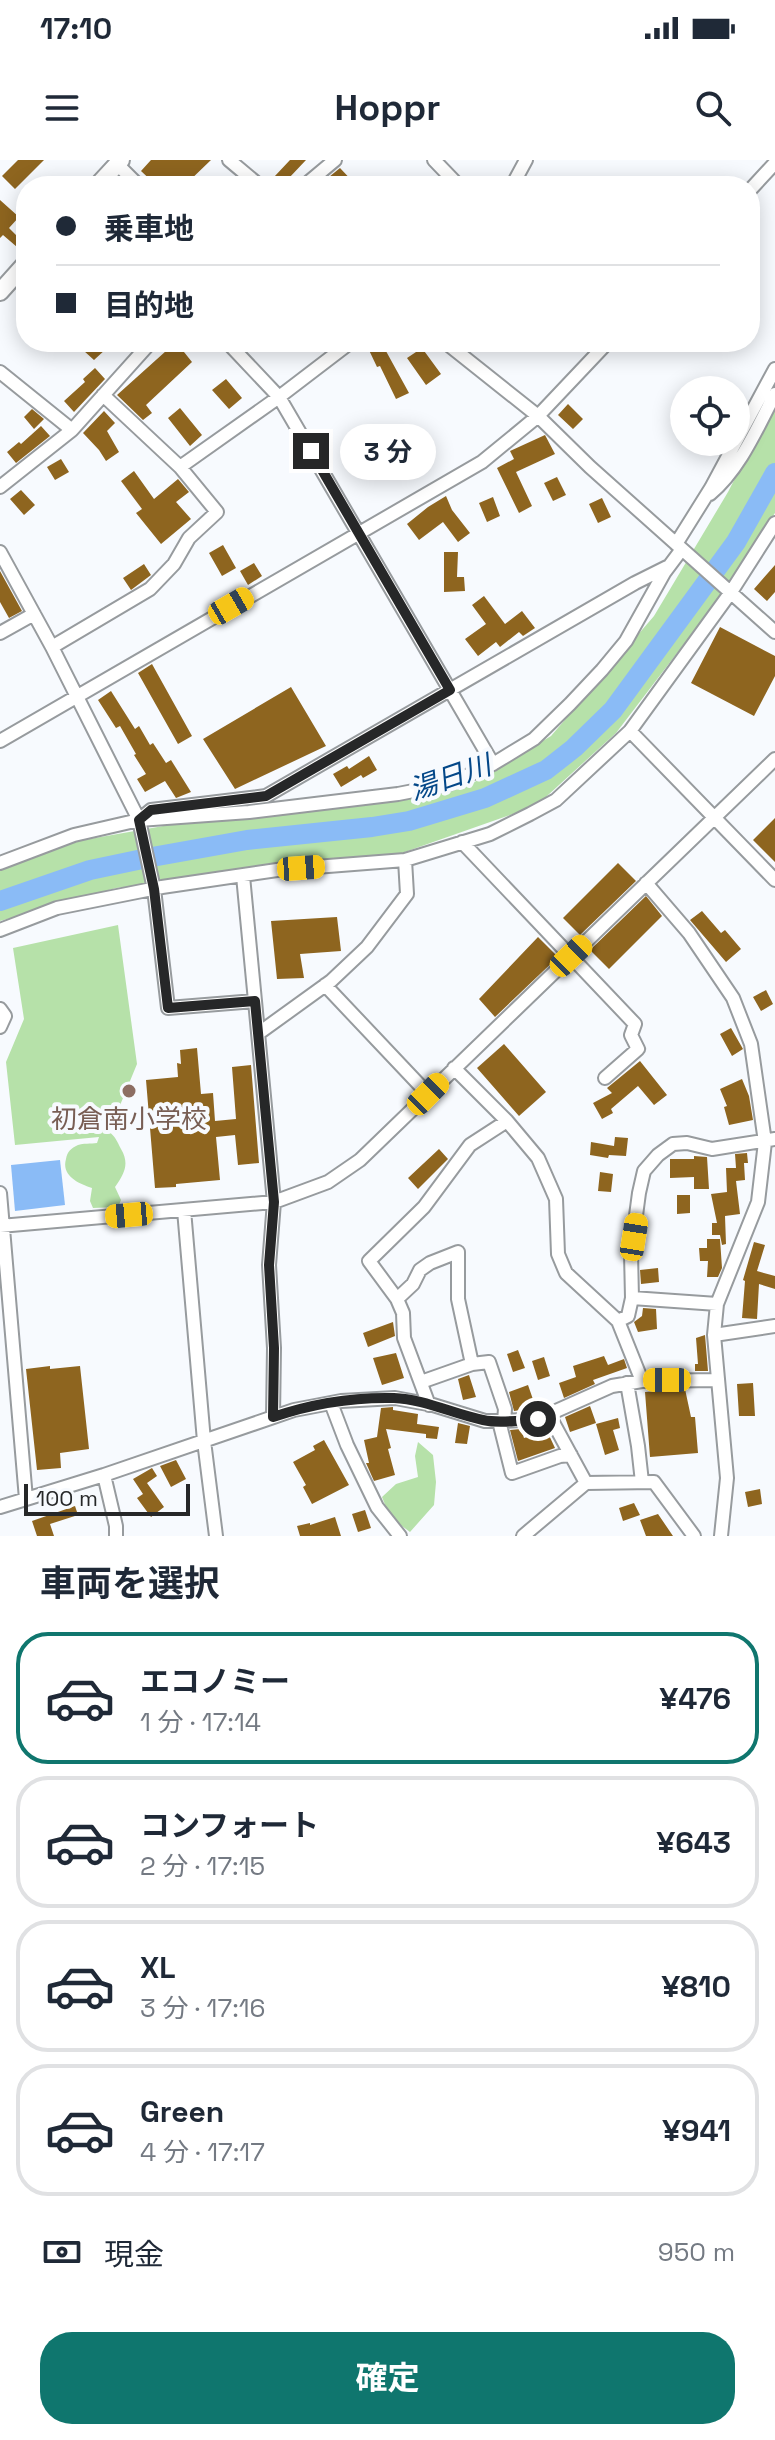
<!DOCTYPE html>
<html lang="ja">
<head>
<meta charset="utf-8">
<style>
  body { margin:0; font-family:"Space Grotesk","Noto Sans JP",sans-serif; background:#f6f6f7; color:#1f2937; height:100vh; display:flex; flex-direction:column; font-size:30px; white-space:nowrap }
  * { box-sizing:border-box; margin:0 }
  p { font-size:26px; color:#747a83 }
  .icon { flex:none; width:44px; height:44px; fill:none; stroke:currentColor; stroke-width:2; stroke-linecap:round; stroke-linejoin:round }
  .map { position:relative; height:1376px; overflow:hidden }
  .sheet { display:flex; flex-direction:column; background:#fff; flex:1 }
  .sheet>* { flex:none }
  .hud { position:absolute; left:16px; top:16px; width:744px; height:176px; border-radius:32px; box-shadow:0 4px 20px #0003; display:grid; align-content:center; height:176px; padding:0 40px; background:#fff }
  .controls { position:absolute; left:670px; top:216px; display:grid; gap:16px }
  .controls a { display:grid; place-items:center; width:80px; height:80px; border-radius:50%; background:#fff; box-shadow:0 4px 20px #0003; font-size:40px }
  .scale { position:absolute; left:24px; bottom:20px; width:166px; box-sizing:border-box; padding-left:8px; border:4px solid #262728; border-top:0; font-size:22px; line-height:28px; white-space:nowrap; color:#262728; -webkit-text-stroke:6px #f7fafe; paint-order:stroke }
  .end { position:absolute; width:36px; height:36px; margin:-18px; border:10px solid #262728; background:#fff; box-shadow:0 0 0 4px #fff }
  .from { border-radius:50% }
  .bubble { position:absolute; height:56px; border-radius:28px; background:#fff; box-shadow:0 4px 20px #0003; font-size:26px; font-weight:700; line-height:56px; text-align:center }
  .car { position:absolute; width:24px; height:48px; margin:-24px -12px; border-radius:10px; box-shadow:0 0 6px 2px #0007; background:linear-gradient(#f5c518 24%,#345 0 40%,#f5c518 0 76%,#345 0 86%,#f5c518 0) }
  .hud b { display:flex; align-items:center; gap:28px; height:76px; font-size:30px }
  .hud b+b { border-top:2px solid #e0e1e3 }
  .hud i { width:20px; height:20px; background:#1f2937 }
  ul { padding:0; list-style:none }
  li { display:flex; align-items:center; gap:24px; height:132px; margin:0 16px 12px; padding:0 24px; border:4px solid #e0e1e3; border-radius:32px }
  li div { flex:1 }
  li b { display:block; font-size:30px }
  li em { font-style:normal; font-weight:700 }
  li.active { border-color:#0f766e }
  li>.icon { width:72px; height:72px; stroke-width:1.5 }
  h2 { padding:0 40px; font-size:36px; line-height:96px }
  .pay { display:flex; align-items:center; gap:20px; height:88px; padding:0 40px; font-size:30px }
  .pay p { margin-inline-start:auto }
  .cta { display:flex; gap:16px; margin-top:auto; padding:16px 40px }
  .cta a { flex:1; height:92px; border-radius:32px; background:#0f766e; color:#fff; font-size:32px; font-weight:700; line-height:92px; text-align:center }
  .status { display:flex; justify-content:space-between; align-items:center; height:56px; padding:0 40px; background:#fff; direction:ltr }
  .status svg { height:22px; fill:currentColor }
  header { display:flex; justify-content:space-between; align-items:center; height:104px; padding:0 40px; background:#fff; font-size:36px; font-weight:700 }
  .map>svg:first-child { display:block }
  .green { fill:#b6e1a9 }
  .water { fill:#8abbf6 }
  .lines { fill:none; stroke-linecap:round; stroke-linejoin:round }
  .river { stroke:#8abbf6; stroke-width:20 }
  .building { fill:#8e651f }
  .minor-casing { stroke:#979b9e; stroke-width:16 }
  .major-casing { stroke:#979b9e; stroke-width:20 }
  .minor { stroke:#fff; stroke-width:12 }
  .major { stroke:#fff; stroke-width:16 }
  .route { stroke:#262728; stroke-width:10 }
  .education-dot { fill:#8d6e63; stroke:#f7fafe; stroke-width:3 }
  .labels { text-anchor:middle; stroke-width:8; stroke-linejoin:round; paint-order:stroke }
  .education-label { font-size:26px; fill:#785e54; stroke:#f7fafe }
  .water-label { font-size:28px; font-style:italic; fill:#034788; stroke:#f7fafe }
</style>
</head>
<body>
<div class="status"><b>17:10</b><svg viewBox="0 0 49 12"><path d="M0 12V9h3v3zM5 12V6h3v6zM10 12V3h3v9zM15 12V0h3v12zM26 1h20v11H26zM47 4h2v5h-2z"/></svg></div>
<header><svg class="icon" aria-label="menu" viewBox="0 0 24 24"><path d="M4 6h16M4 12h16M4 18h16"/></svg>Hoppr<svg class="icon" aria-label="search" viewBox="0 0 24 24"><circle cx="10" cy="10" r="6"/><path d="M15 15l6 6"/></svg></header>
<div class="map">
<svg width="775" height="1376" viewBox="0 0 775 1376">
  <rect width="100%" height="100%" fill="#f7fafe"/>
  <path class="green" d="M775 241V353L716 442 616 573 536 646 402 693 116 728 0 761V710L78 681 237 653 473 623 551 576 654 456 728 332Z
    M118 765 137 904 109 972C115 976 117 981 121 989 130 1004 124 1014 115 1027L121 1040 118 1047 93 1048 90 1041 92 1028C79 1024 61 1016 66 999 67 992 71 988 78 985 83 983 91 984 97 983L99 977 15 985 6 902 24 859 13 788Z
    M418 1282 433 1295 436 1322 434 1345 410 1372 390 1357 382 1337 396 1324 418 1317 415 1296Z"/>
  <path class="water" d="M60 1000 65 1045 15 1051 11 1005Z"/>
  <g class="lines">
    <path class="river" d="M0 741 90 710 152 697 247 680 372 667 409 661 485 638 546 610 574 588 613 550 736 382 775 313"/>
  </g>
  <path class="building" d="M18 0H44L15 29 2 16Z
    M151 0H211L184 26H157L141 11Z
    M290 0H306L289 18 295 26H284L274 17Z
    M340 8 357 26H336L329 17Z
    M0 40 19 57 9 68 22 81 17 87 3 75 0 78Z
    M74 182H100L106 189 94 200Z
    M176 182 192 202 146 245 152 253 143 260 117 235Z
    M381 182 409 233 396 239 380 206 377 207 368 188Z
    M422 188 441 214 426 225 407 198Z
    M95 208 105 219 74 252 64 241 85 222 83 219Z
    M226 219 242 238 229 249 212 230Z
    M568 244 583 259 573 269 558 255Z
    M180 248 202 275 190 286 168 258Z
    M32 249 44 259 34 269 24 257Z
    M104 251 115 263 107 271 119 292 106 301 99 290 83 273Z
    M41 266 50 276 16 303 7 292 19 282 21 284Z
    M545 275 555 294 516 312 532 346 519 353 497 308 514 299 510 291Z
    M61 299 69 312 55 320 47 307Z
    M134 311 154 339 178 319 189 332 176 342 191 359 161 384 136 353 142 349 121 321Z
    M557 317 566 335 553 341 544 323Z
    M21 330 35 345 24 355 10 339Z
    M446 336 452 350 470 373 458 382 443 362 419 380 407 364 428 347Z
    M493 337 500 356 487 362 479 343Z
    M602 338 611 357 598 363 589 344Z
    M223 385 236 408 222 416 209 393Z
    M444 392H458L457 417H464L465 431 444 432Z
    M254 403 262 416 248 425 240 411Z
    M144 404 151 415 131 430 123 418Z
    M775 405V432L767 441 754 429Z
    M0 411 22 451 9 458 0 442Z
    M484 436 505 464 522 451 535 468 523 476 519 472 500 487 496 482 478 496 465 479 486 464 472 445Z
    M720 467 775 496V516L754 556 691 523Z
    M152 504 192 576 178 584 138 513Z
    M291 527 326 586 235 629 203 579Z
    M111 531 135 569 139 566 150 585 153 583 166 603 171 600 191 632 176 638 165 621 145 632 137 619 146 614 134 595 136 594 120 566 116 568 98 540Z
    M369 596 377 610 363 618 361 615 341 627 333 614 347 606 349 609Z
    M775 658V702L753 680Z
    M618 703 636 721 580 775 563 758Z
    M646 736 662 756 609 809 590 790Z
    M702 751 721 773 725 770 741 789 726 802 690 760Z
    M337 757 341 791 300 794 304 818 277 819 271 761Z
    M538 777 558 797 495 857 479 839Z
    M766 830 773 844 761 851 753 837Z
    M731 868 743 889 732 896 720 874Z
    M504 884 546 932 519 956 477 908Z
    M197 888 201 934 213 933 215 961 236 959 232 907 251 905 259 1003 238 1005 235 975 216 977 220 1020 176 1024V1027L155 1028 146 920 178 917 177 903 181 904 180 890Z
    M640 901 667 935 654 945 638 926 611 949 613 953 602 959 593 943 612 933 607 928Z
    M742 919 749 936 753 960 729 965 724 947 727 946 720 929Z
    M615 977 628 978 626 996 609 995 608 998 590 995 591 982 614 986Z
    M439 989 448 999 418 1029 408 1018Z
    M747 993 748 1003H744L745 1020 736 1021 740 1054 725 1056 726 1084 722 1085 720 1075H712V1063H717L711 1034 727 1032 726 1008H736L735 994Z
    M694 996 707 997 709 1029H694V1017L670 1018V999H694Z
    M600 1012 613 1014 611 1032 598 1031Z
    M677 1035H690V1053L677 1054Z
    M707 1079H720L722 1108 718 1117H707L708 1101H700L699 1088H707Z
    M754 1082 765 1085 757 1111 775 1116V1129L759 1124 757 1159 742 1158 745 1121 743 1120Z
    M658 1108 659 1122 641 1124 640 1110Z
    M643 1148 656 1149 657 1169 638 1172 634 1162 642 1156Z
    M393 1162 395 1176 368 1187 363 1173Z
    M705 1175 708 1211H695V1204H698L696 1178Z
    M518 1190 525 1208 513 1212 507 1194Z
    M396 1193 404 1218 382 1225 373 1198Z
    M604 1196 608 1205 624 1199 627 1208 593 1220 595 1224 564 1238 559 1223 576 1217 573 1206Z
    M544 1197 550 1216 538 1220 532 1201Z
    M50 1206V1209L80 1206 89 1289 60 1293 61 1308 37 1310 26 1209Z
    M469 1215 476 1237 463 1240 458 1219Z
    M753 1223 755 1256H739L737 1224Z
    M528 1225 536 1248 514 1251 509 1232Z
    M685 1229 691 1257H695L698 1293 650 1297 645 1232Z
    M590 1246 596 1263 570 1272 565 1257Z
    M393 1247V1250L418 1254 417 1264 439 1267 437 1279 426 1278V1274L386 1269 391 1288 388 1289 395 1315 374 1321 366 1303H369L364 1280 377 1277 381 1248Z
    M618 1258 620 1268 613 1270 619 1290 605 1295 596 1264Z
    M458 1263 470 1266 467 1284 455 1283Z
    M521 1269 524 1278 547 1271 555 1288 518 1301 510 1270Z
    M324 1280 349 1325 312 1344 303 1327 306 1325 293 1302 315 1290 313 1286Z
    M176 1300 186 1319 171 1327 160 1306Z
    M152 1308 157 1316 147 1323 164 1347 151 1357 137 1338 143 1334 133 1319Z
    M760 1329 762 1344 748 1347 745 1332Z
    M634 1343 640 1355 623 1361 619 1348Z
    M75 1346 78 1355 50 1364 54 1376H37L32 1361Z
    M365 1350 371 1368 358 1372 352 1354Z
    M658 1354 673 1376H646L640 1360Z
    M335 1357 341 1376H300L297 1366 310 1363V1365Z"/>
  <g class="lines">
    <defs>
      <path id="minor" d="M229 0 260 26
        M434 0 459 26
        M117 4 139 26
        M304 26 335 0
        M512 26 526 0
        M750 30 775 3
        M227 182 279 237 493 604
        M445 182 538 256 590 307 775 472
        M0 212 72 270
        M103 235 180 307
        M0 327 72 270 151 182
        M710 334C740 309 757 268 775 234
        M676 384 711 328 775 209
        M0 392 52 487 139 660 154 729 168 848 255 841 274 1042 269 1105 274 1188 273 1257
        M0 473 34 454
        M52 487 150 429 174 404 189 378 217 352 180 307 279 237 351 182
        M630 571 775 720
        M0 581 482 302 538 256 608 182
        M139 660 151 650 266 636 635 423 667 407
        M462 682 635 864 631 875 638 889 605 918
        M0 703 74 675 139 660 249 652 398 634 449 624 493 604 534 579 570 544 602 510 626 481 664 413 682 389
        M243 716 255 841
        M646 723 689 773 733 838 751 884 765 982 758 1042 717 1144 714 1175 727 1318 721 1376
        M0 770 57 748 162 727 277 710 405 700 490 674 530 654 556 640 630 571 731 432 775 363
        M325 825 428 934
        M0 849 5 856 0 867
        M259 873 331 821 367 787 407 734 405 700
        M454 908 507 961 538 998 556 1039 558 1094 566 1113 618 1161 642 1221
        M0 1033 26 1339
        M184 1050 204 1281 216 1376
        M0 1066 274 1042 328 1022 360 1000 775 599
        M632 1138 631 1093 639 1033 644 1011 658 995 673 984 687 983 712 989 775 979
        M397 1139 413 1124 420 1110 430 1103 458 1092V1139L472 1204 421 1222
        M618 1161 628 1156 632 1138 717 1144
        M714 1175 775 1166
        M472 1204 489 1202 505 1249 504 1261
        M627 1223 638 1286 642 1322
        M331 1243 347 1285 377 1347 400 1376
        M429 1245 404 1178 403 1153 397 1139 369 1101 424 1047 470 985 507 961
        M549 1255 586 1323
        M499 1261 512 1313 560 1296 571 1295
        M104 1315 116 1366V1376
        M0 1347 104 1315 294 1250 341 1241 395 1238 433 1245 485 1261H504L538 1259 612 1226 642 1221 717 1220
        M523 1376 586 1323 654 1322 694 1376"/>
      <path id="major" d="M97 26 121 0
        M0 132 26 103"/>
    </defs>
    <use href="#minor" class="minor-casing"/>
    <use href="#major" class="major-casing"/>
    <use href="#minor" class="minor"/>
    <use href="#major" class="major"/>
  </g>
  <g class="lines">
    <path class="route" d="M311 291 450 530 266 636 151 650 139 660 154 729 168 848 255 841 274 1042 269 1105 274 1188 273 1257C311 1244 353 1237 394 1238 424 1239 453 1254 483 1260 501 1264 521 1260 538 1259"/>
  </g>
  <circle class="education-dot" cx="129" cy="931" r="8"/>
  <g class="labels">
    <g class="education-label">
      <text x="129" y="968">初倉南小学校</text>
    </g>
    <g class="water-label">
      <text transform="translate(450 617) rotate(-19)" y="10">湯日川</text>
    </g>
  </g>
</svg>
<div class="controls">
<a><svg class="icon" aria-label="locate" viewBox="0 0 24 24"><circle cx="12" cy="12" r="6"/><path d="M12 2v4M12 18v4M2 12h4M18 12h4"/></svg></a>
</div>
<div class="scale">100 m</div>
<i class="end from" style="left:538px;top:1259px"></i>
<i class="end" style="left:311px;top:291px"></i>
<div class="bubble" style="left:340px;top:264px;width:96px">3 分</div>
<i class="car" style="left:231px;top:446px;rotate:60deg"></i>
<i class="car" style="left:301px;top:708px;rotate:86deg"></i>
<i class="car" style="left:571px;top:796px;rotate:46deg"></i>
<i class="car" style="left:428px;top:934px;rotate:45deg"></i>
<i class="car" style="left:129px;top:1055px;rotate:265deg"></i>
<i class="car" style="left:634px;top:1077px;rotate:9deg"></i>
<i class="car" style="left:667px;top:1220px;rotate:270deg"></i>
<div class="hud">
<b><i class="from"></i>乗車地</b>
<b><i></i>目的地</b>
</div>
</div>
<section class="sheet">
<h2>車両を選択</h2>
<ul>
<li class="active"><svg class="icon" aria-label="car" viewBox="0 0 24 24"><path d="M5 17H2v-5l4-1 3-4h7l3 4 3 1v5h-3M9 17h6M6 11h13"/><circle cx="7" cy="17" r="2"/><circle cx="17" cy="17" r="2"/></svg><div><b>エコノミー</b><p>1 分 · 17:14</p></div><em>¥476</em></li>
<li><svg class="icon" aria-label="car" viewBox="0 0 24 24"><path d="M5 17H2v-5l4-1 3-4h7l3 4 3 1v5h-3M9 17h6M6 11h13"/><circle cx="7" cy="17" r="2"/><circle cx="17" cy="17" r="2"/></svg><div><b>コンフォート</b><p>2 分 · 17:15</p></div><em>¥643</em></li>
<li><svg class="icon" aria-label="car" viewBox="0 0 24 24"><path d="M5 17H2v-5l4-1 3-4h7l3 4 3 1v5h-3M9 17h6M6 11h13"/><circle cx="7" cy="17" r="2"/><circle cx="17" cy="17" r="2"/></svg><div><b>XL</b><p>3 分 · 17:16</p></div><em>¥810</em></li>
<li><svg class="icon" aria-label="car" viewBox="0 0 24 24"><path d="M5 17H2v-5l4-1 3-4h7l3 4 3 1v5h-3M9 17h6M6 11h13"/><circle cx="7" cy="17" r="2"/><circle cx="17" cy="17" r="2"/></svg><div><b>Green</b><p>4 分 · 17:17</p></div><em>¥941</em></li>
</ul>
<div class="pay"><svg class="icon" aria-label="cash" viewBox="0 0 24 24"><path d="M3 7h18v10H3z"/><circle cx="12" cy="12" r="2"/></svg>現金<p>950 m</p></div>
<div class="cta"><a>確定</a></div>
</section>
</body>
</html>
